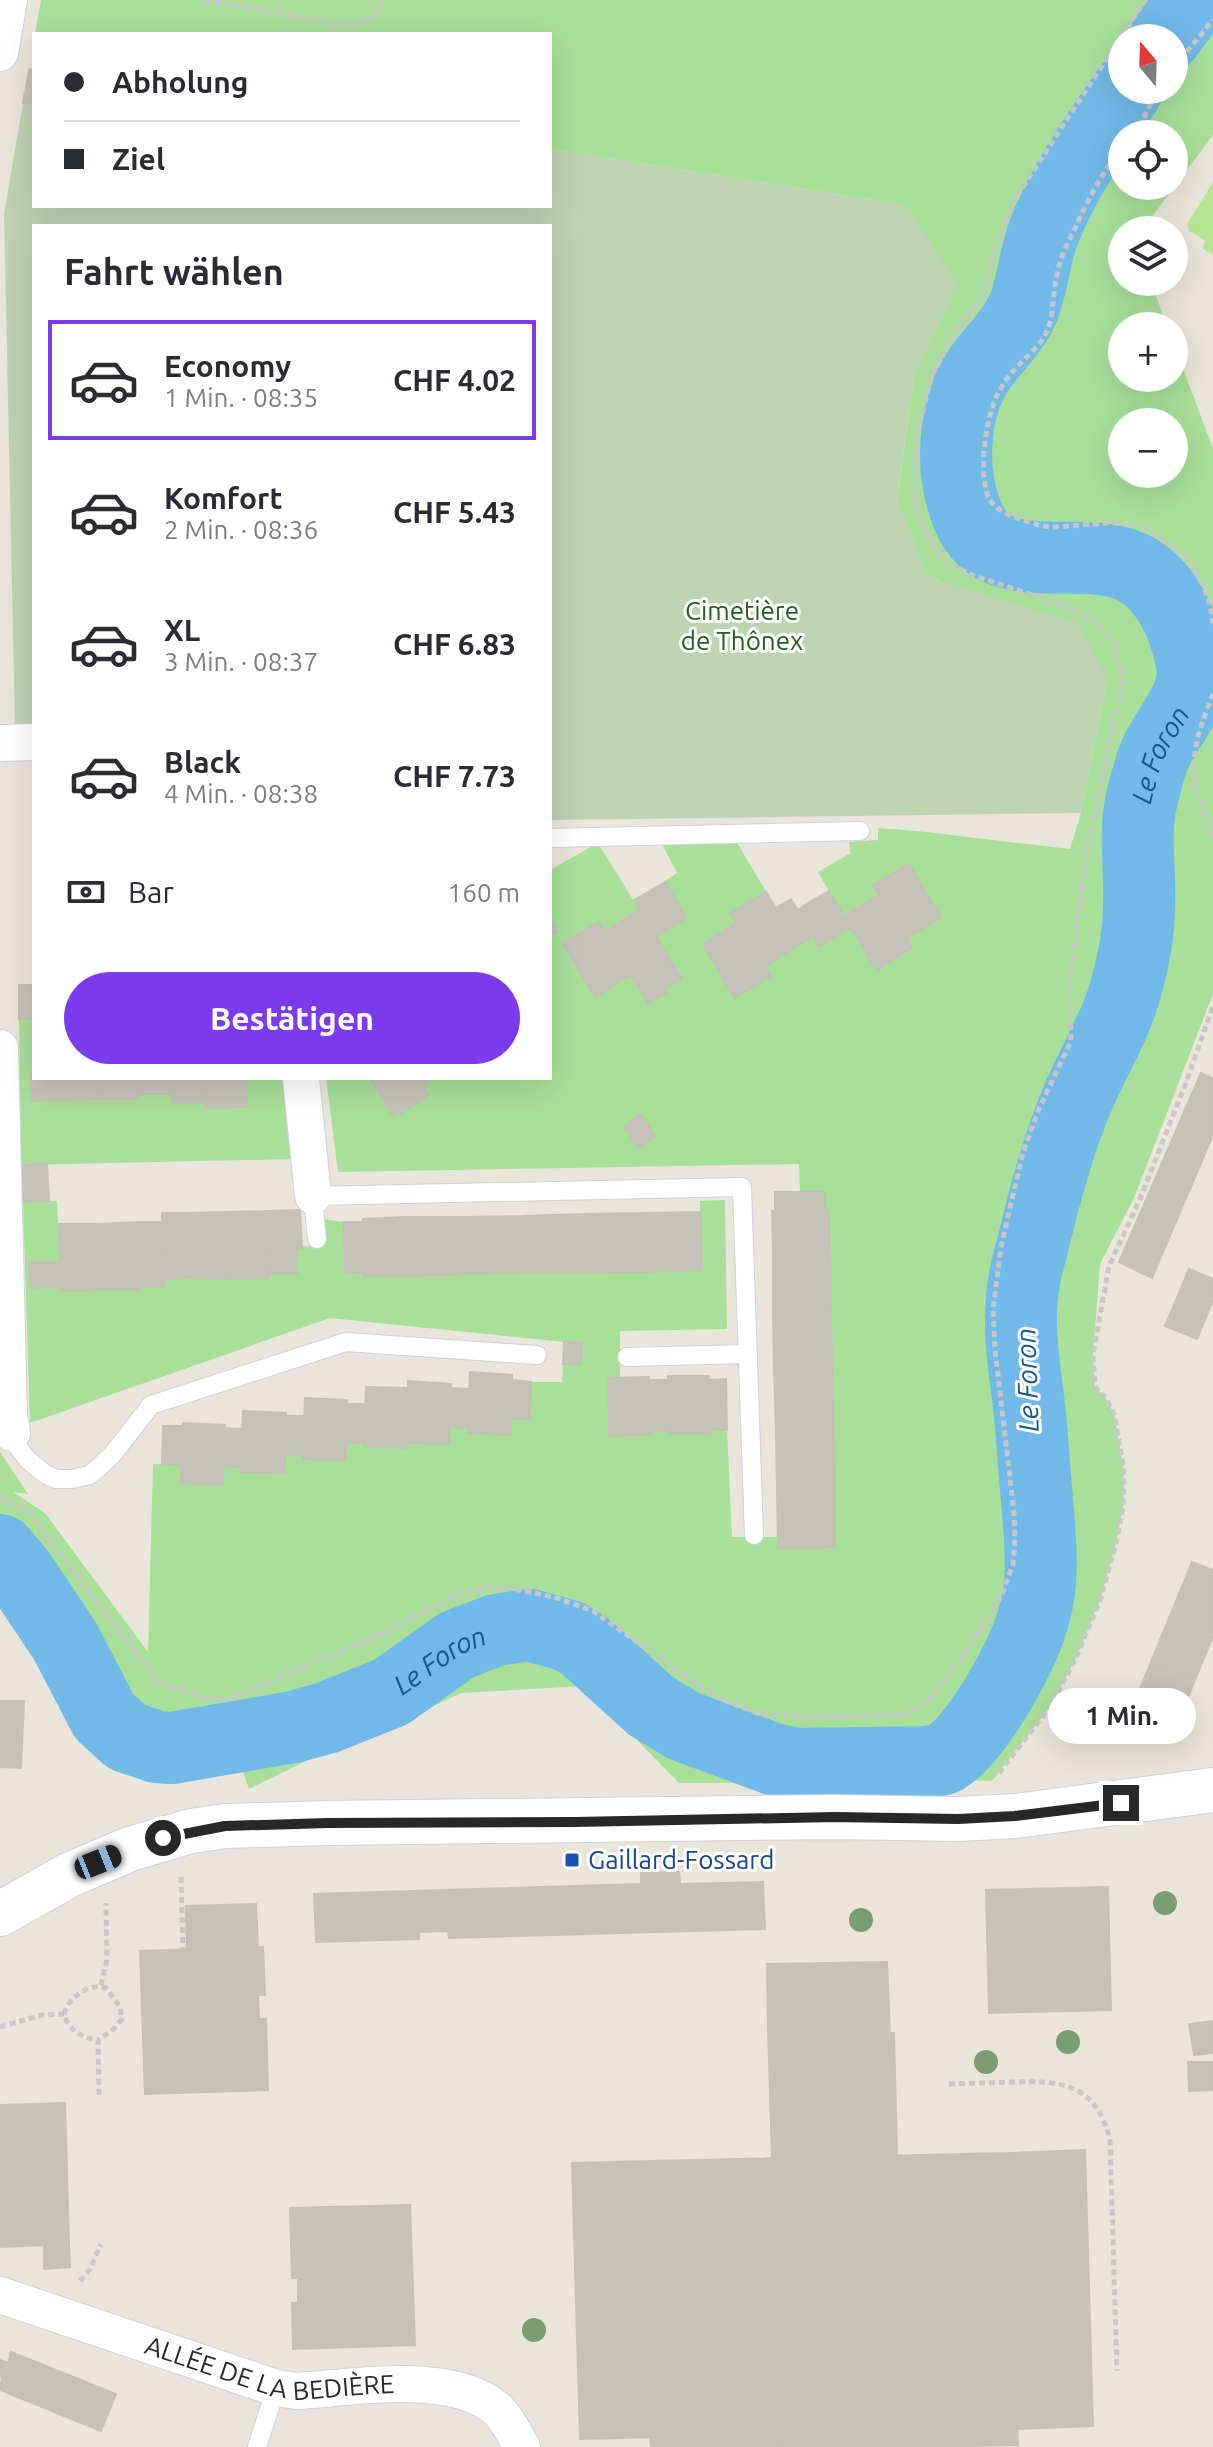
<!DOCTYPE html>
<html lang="de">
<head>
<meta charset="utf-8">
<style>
  body { margin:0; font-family:Ubuntu,sans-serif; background:#f2f2f3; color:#2b2b33; height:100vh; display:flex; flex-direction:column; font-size:30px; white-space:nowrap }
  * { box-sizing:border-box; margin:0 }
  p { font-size:26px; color:#7c7c81 }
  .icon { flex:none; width:44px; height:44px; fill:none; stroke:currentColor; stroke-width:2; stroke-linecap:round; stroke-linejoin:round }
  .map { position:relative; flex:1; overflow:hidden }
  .side { position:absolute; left:32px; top:224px; width:520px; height:856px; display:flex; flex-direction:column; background:#fff; border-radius:0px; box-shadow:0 8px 32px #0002 }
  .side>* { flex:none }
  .hud { position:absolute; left:32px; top:32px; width:520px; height:176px; border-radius:0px; box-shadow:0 8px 32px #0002; display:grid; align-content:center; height:176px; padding:0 32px; background:#fff }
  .needle { width:52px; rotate:341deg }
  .fabs { position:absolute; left:1108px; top:24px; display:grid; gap:16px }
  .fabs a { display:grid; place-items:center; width:80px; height:80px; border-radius:50%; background:#fff; box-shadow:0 8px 32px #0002; font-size:40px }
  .end { position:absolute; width:36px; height:36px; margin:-18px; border:10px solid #282828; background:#fff; box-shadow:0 0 0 4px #fff }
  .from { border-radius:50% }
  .bubble { position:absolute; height:56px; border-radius:28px; background:#fff; box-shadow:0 8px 32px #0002; font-size:26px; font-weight:700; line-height:56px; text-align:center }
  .car { position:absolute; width:24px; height:48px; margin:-24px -12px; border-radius:10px; box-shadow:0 0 6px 2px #0007; background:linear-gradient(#222 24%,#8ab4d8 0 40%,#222 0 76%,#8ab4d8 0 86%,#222 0) }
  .hud b { display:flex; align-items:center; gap:28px; height:76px; font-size:30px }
  .hud b+b { border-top:2px solid #e1e1e2 }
  .hud i { width:20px; height:20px; background:#2b2b33 }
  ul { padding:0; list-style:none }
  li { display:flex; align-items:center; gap:24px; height:120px; margin:0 16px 12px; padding:0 16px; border:4px solid transparent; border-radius:0px }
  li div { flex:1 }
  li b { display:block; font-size:30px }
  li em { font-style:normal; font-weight:700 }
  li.on { border-color:#7c3aed }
  li>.icon { width:72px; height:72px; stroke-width:1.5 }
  h2 { padding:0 32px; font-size:36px; line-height:96px }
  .pay { display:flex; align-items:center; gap:20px; height:88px; padding:0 32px; font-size:30px }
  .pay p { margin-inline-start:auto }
  .button { display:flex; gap:16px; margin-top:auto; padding:16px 32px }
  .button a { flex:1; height:92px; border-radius:48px; background:#7c3aed; color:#fff; font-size:32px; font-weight:700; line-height:92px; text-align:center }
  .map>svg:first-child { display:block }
  .green { fill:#a8df99; fill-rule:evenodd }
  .cemetery { fill:#bed3b2 }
  .pitch { fill:#b9e695 }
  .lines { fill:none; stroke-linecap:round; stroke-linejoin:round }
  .river { stroke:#71b9e8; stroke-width:72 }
  .building { fill:#c5c2ba; stroke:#c5c1b4; stroke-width:2 }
  .lane-casing { stroke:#d0d1e1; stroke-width:20 }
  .street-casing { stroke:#d0d1e1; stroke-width:38 }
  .secondary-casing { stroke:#d0d1e1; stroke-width:46 }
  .path { stroke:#c7c7c7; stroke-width:5; stroke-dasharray:6 4; stroke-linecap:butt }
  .lane { stroke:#fff; stroke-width:18 }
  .street { stroke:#fff; stroke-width:36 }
  .secondary { stroke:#fff; stroke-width:44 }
  .tree { fill:#7c9c72 }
  .route { stroke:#282828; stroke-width:10 }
  .transit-dot { fill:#1a4fb4; stroke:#fff; stroke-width:3 }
  .labels { text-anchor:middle; stroke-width:6; stroke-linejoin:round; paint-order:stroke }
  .park-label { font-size:26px; fill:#22611d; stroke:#fff }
  .transit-label { font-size:26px; fill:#164399; stroke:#fff; text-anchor:start }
  .street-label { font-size:26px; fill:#282828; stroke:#fff }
  .water-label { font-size:28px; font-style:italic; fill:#135691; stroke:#fff }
</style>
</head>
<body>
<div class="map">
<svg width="1213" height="2447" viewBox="0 0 1213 2447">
  <rect width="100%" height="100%" fill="#eae5da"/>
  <path class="green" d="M41 0H1213V135L1142 230H1122V282H1151L1167 326H1122V378H1174V344L1213 449V994L1134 1198 1100 1264 1093 1354 1095 1387 1106 1398 1114 1414 1123 1464 1124 1486 1123 1508 1116 1543 1100 1601 1076 1658 1050 1707 992 1781 941 1779 970 1752 1032 1653 1048 1612 1061 1505 1043 1466 1031 1339 1036 1275 1054 1197 1073 1145 1126 1030 1141 976 1048 1080 1058 1112 1032 1191 1014 1301 1030 1570 1013 1634 992 1677 974 1703 956 1722 937 1740 914 1752 789 1748 752 1741 716 1730 669 1696 639 1666 684 1731 770 1783H679L584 1686 461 1693 368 1737 314 1757 249 1789 241 1766 194 1777H172L107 1748 46 1678 0 1597V1452L28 1494 13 1492 45 1513 148 1652 153 1464 181 1465 182 1483 222 1485 223 1466 242 1467V1472L284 1473 285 1454 303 1455V1459L345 1461 346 1442 404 1448 406 1447V1443L449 1444 450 1427 468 1428V1433L510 1435 511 1419H530L531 1382H562L564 1342 330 1318 30 1423 23 1202 57 1201 61 1291 164 1286V1279L268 1278 269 1274H297L296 1248 324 1243 322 1219 344 1222 345 1272H363L364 1276 701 1270 700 1201 725 1200 727 1329 620 1331V1378L608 1379 609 1435 649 1434 650 1431H669V1434H709L710 1430H727L732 1537H777L778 1549 835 1547 829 1211 825 1210V1192H800L799 1164 338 1172 326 1078H550V870L598 843 656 937 670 927 650 891 677 873 662 844 736 841 776 908 791 899 798 910 829 891 818 872 851 853 849 842 878 840V828L917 831 1070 849 1081 813 1107 679 926 573 897 500 914 376 957 284 904 205 550 149V34H35ZM1122 38H1174V90H1122ZM1122 134H1174V186H1122ZM1122 422H1174V474H1122Z
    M19 1019H34V1078H171L172 1080 285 1078 295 1159 21 1165Z"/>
  <path class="cemetery" d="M29 68 34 69V206H550V149L904 205 958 284 914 376 897 499 926 573 937 580 1078 623 1107 679 1081 813 550 820V226H34V726H15L4 214Z"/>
  <path class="pitch" d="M1213 182V255L1202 248 1206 241 1189 231 1187 224Z"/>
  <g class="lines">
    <g class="river">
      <path d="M1165 38 1193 0"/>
      <path id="s1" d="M0 1550 21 1575 65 1641 104 1716 127 1737 157 1747 172 1748 195 1744 293 1727 326 1718 391 1692 457 1645 496 1630 530 1625 569 1636 585 1646 651 1706 684 1726 773 1759 797 1764 926 1762C932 1761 939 1761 945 1758 961 1749 980 1722 990 1707 1007 1680 1024 1650 1033 1619 1044 1585 1041 1548 1038 1512 1035 1480 1033 1447 1030 1415 1026 1376 1018 1337 1022 1298 1023 1278 1029 1259 1034 1240 1045 1193 1058 1145 1077 1100 1093 1061 1117 1025 1127 984 1134 959 1139 932 1139 906 1141 865 1132 832 1144 790 1148 777 1150 764 1156 752 1169 724 1198 697 1192 664 1186 628 1167 584 1132 567 1079 542 994 584 967 514 960 496 956 475 956 456 956 424 963 390 983 364 997 346 1013 331 1023 309 1033 285 1034 258 1043 234 1063 182 1096 135 1127 90"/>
    </g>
  </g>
  <path class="building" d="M29 70 34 71V104L23 103Z
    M909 864 941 918 906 938 873 885Z
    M665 882 687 918 671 927 650 891Z
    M650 891 671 927 656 937 634 900Z
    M829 891 851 928 836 936 813 900Z
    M766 892 799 945 765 966 730 913Z
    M879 895 912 948 877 970 844 916Z
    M791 899 814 936 799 945 776 908Z
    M813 900 836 936 820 946 798 910Z
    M639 910 672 963 637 985 605 932Z
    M550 919 558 932 550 937Z
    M599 922 631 975 595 997 563 943Z
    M736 923 771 976 735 998 703 944Z
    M672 963 682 979 664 990 666 993 648 1003 637 985Z
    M19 985H34V1019H19Z
    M1201 1073 1213 1078V1135L1152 1278 1119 1262Z
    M31 1074H34V1078H56V1100L32 1101Z
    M56 1078H96L97 1099 56 1100Z
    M96 1078H138L139 1099H97Z
    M138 1078H172V1094H138Z
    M205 1078H246L247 1107 206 1108Z
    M370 1078H418L429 1095 394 1117Z
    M418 1078H436L423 1086Z
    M205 1079 206 1102 172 1103V1080Z
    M642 1115 655 1137 638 1148 624 1125Z
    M47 1164 49 1201 23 1202 21 1165Z
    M775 1192H825V1210H775Z
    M300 1210 302 1248 268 1249 267 1211Z
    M829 1210 830 1250 773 1251 772 1211Z
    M267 1211 268 1278 228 1279 226 1212Z
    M226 1212 228 1279 187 1278 186 1213Z
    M701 1212 702 1270 642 1272 641 1213Z
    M162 1213H186L187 1250 163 1251Z
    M641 1213 642 1272 583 1273 582 1214Z
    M582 1214 583 1273H524L523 1216Z
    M523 1216 524 1273 464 1274V1217Z
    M404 1217 405 1276H363V1219Z
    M404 1217H464V1274L405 1276Z
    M139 1222H162L163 1260 140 1261Z
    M139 1222 141 1290H101L100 1224Z
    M344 1222H363V1272L345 1273Z
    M59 1224H100L101 1290 60 1291Z
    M296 1248 297 1274H269L268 1249Z
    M187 1250V1278L164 1279 163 1251Z
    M830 1250 831 1310 773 1311V1251Z
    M163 1260 164 1286 141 1287 140 1261Z
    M29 1262H59L60 1287 30 1288Z
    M1189 1269 1213 1279V1300L1197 1339 1165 1326Z
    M831 1310 832 1370H774L773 1311Z
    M564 1342H582L581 1364H563Z
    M774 1370H832L834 1429 776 1430Z
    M470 1372 512 1375 510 1435 468 1433Z
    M668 1376H709L708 1380 726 1379 727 1430H709L710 1434H668Z
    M649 1377V1380H668L669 1431H650V1434L609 1436 608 1378Z
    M512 1380 531 1382 530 1419H511Z
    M408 1381 451 1384 449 1444 406 1443Z
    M366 1387 409 1388 406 1448 364 1446Z
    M451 1388 469 1389 468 1428 450 1427Z
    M305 1398 347 1400 346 1461 303 1459Z
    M347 1404H366L364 1443 346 1442Z
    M243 1411 286 1413 285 1473 241 1472Z
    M286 1416H304L303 1455 285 1454Z
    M183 1423 225 1425 223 1485 181 1483Z
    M163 1426H182L181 1465 162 1464Z
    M225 1428 243 1429 242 1467 223 1466Z
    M834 1429 835 1487 777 1489 776 1430Z
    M835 1487V1547L778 1549 777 1489Z
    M1192 1562 1213 1570V1636L1179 1719 1135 1701Z
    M0 1701H24L21 1768 0 1767Z
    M679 1872 680 1884 763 1882 765 1929 449 1938 448 1931 419 1932V1939L316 1942 314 1894 641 1884V1873Z
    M1108 1887 1111 2010 989 2013 986 1890Z
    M256 1904 258 1947 187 1949 186 1906Z
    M263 1947 265 1995H258L259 2019H266L268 2090 145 2094 140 1951Z
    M887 1962 890 2033 795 2036V2027L768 2028 767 1964Z
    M1213 2021V2053L1194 2055 1189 2024Z
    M795 2027V2036L894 2033 897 2155 772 2159 768 2028Z
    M1188 2062H1213V2090L1189 2091Z
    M65 2103 69 2244 0 2247V2105Z
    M1085 2150 1093 2426 1018 2429 1009 2153Z
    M1009 2153 1018 2445 902 2447V2430L781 2433 782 2447H651L650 2437H659L651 2161Z
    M651 2161 659 2437 580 2439 572 2163Z
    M410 2205 415 2345 293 2349 292 2303H298V2278H292L290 2208Z
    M69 2244 70 2267 44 2269V2245Z
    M11 2352 116 2394 101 2431 0 2390 2 2377 0 2376V2360L8 2363Z
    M902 2430V2447H782L781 2433Z"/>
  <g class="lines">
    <defs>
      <path id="lane" d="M550 838 860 831
        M317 1239 313 1196 742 1187 754 1535
        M627 1357 748 1354
        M12 1433 17 1446 28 1460 45 1474 56 1479H72L90 1475 112 1455 151 1405 346 1342 537 1355
        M257 2447 276 2388"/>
      <g id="street">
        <path d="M0 53 9 0"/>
        <path d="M0 743 34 742"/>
        <path d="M0 1048 9 1415 12 1433"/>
        <path d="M301 1078 313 1196"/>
        <path id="s2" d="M0 2295 276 2388 297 2391C354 2388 452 2369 498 2410 508 2420 515 2435 522 2447"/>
      </g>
      <path id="secondary" d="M0 1914 69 1875 130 1849 191 1831 225 1826 329 1823 835 1817 958 1819 1015 1816 1213 1790"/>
    </defs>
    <use href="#lane" class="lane-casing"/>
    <use href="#street" class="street-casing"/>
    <use href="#secondary" class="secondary-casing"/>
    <path class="path" d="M206 0 346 26 373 17 383 0
      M1174 67 1213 20
      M1133 134 1141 124 1157 90
      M1122 148C1096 180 1080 217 1063 254 1057 269 1055 285 1053 302 1052 309 1052 319 1049 326 1043 344 1028 355 1016 368 1003 382 994 398 990 416 984 436 979 481 990 500 998 512 1014 517 1026 521 1034 523 1042 527 1050 527 1081 527 1116 517 1147 529 1152 531 1158 536 1162 539 1194 559 1209 588 1213 624
      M1213 694C1203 719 1192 748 1194 775 1196 797 1206 817 1213 837
      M0 1498 28 1511 158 1682 208 1699 227 1700 388 1631 458 1594 480 1589 509 1588 554 1597 593 1611 700 1686 726 1701 760 1714 818 1717 900 1715 920 1707 931 1698 974 1639 1002 1595 1013 1564 1015 1540 1014 1513 995 1349 993 1310 1001 1247 1023 1152 1039 1109 1071 1041 1069 983 1088 847 1123 682 1116 649 1109 636 1098 625 1060 604 972 575 953 566 939 554 923 528 917 511 915 489 918 430 932 375 951 340 985 293 993 253 1015 199 1145 0
      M999 1773 1050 1707 1076 1658 1100 1601 1116 1543 1123 1508 1124 1486 1123 1464 1114 1414 1106 1398 1095 1387 1094 1370 1093 1354 1109 1266 1140 1199 1187 1080 1213 1006
      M181 1877 183 1949
      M101 1985 107 1960 106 1903
      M64 2014C68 1998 89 1982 106 1988L120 2007 122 2019 114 2029 98 2040
      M0 2027 42 2015 64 2014C69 2031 82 2038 98 2040L99 2095
      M949 2084C971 2083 992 2083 1013 2082 1064 2080 1096 2085 1110 2140L1117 2371
      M80 2281 90 2269 101 2244"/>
    <use href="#lane" class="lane"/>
    <use href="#street" class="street"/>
    <use href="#secondary" class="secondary"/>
  </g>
  <g class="tree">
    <circle cx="1165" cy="1903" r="12"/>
    <circle cx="861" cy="1920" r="12"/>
    <circle cx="1068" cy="2042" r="12"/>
    <circle cx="986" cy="2062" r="12"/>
    <circle cx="534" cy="2330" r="12"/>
  </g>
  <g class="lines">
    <path class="route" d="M163 1838 225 1826 329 1823 575 1822 835 1817 958 1819 1015 1816 1121 1803"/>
  </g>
  <rect class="transit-dot" x="564" y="1852" width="16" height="16" rx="4"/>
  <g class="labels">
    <g class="park-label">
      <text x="742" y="620">Cimetière<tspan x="742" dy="30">de Thônex</tspan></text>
    </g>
    <g class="transit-label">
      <text x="588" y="1869">Gaillard-Fossard</text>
    </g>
    <g class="street-label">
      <text dy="9" stroke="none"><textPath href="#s2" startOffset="282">ALLÉE DE LA BEDIÈRE</textPath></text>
    </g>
    <g class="water-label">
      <text dy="10" stroke="none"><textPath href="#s1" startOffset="2170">Le Foron</textPath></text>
      <text transform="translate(1027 1380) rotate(-92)" y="10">Le Foron</text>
      <text dy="10" stroke="none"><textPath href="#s1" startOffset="560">Le Foron</textPath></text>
    </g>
  </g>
</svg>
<div class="fabs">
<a><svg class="needle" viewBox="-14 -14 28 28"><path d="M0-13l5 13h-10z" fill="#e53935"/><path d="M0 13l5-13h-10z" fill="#7c7c81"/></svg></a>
<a><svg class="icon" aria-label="locate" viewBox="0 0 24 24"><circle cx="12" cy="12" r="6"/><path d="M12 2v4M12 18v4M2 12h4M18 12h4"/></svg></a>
<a><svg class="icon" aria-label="layers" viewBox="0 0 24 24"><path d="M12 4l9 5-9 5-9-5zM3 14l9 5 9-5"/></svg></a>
<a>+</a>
<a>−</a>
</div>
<i class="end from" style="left:163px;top:1838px"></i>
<i class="end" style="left:1121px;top:1803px"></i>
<div class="bubble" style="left:1048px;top:1688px;width:148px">1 Min.</div>
<i class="car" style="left:98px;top:1862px;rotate:68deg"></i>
<div class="hud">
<b><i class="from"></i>Abholung</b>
<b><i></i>Ziel</b>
</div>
<section class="side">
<h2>Fahrt wählen</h2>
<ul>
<li class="on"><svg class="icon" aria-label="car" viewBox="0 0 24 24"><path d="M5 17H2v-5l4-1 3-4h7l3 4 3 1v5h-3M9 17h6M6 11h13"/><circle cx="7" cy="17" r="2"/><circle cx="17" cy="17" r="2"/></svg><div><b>Economy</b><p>1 Min. · 08:35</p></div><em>CHF 4.02</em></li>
<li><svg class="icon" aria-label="car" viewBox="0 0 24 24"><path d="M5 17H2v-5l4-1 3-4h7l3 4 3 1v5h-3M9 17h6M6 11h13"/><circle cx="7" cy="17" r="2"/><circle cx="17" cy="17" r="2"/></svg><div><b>Komfort</b><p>2 Min. · 08:36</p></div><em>CHF 5.43</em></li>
<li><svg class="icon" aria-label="car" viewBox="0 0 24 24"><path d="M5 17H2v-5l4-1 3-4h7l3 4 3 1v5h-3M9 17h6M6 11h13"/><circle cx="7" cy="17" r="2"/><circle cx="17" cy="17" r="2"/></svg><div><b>XL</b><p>3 Min. · 08:37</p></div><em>CHF 6.83</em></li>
<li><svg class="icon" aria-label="car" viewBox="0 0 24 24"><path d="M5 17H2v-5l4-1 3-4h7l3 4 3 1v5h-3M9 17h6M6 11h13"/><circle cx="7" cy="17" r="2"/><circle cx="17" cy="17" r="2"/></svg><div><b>Black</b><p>4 Min. · 08:38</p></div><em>CHF 7.73</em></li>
</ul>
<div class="pay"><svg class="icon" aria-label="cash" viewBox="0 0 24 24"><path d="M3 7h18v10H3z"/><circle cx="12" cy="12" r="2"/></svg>Bar<p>160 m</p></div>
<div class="button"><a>Bestätigen</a></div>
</section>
</div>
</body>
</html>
